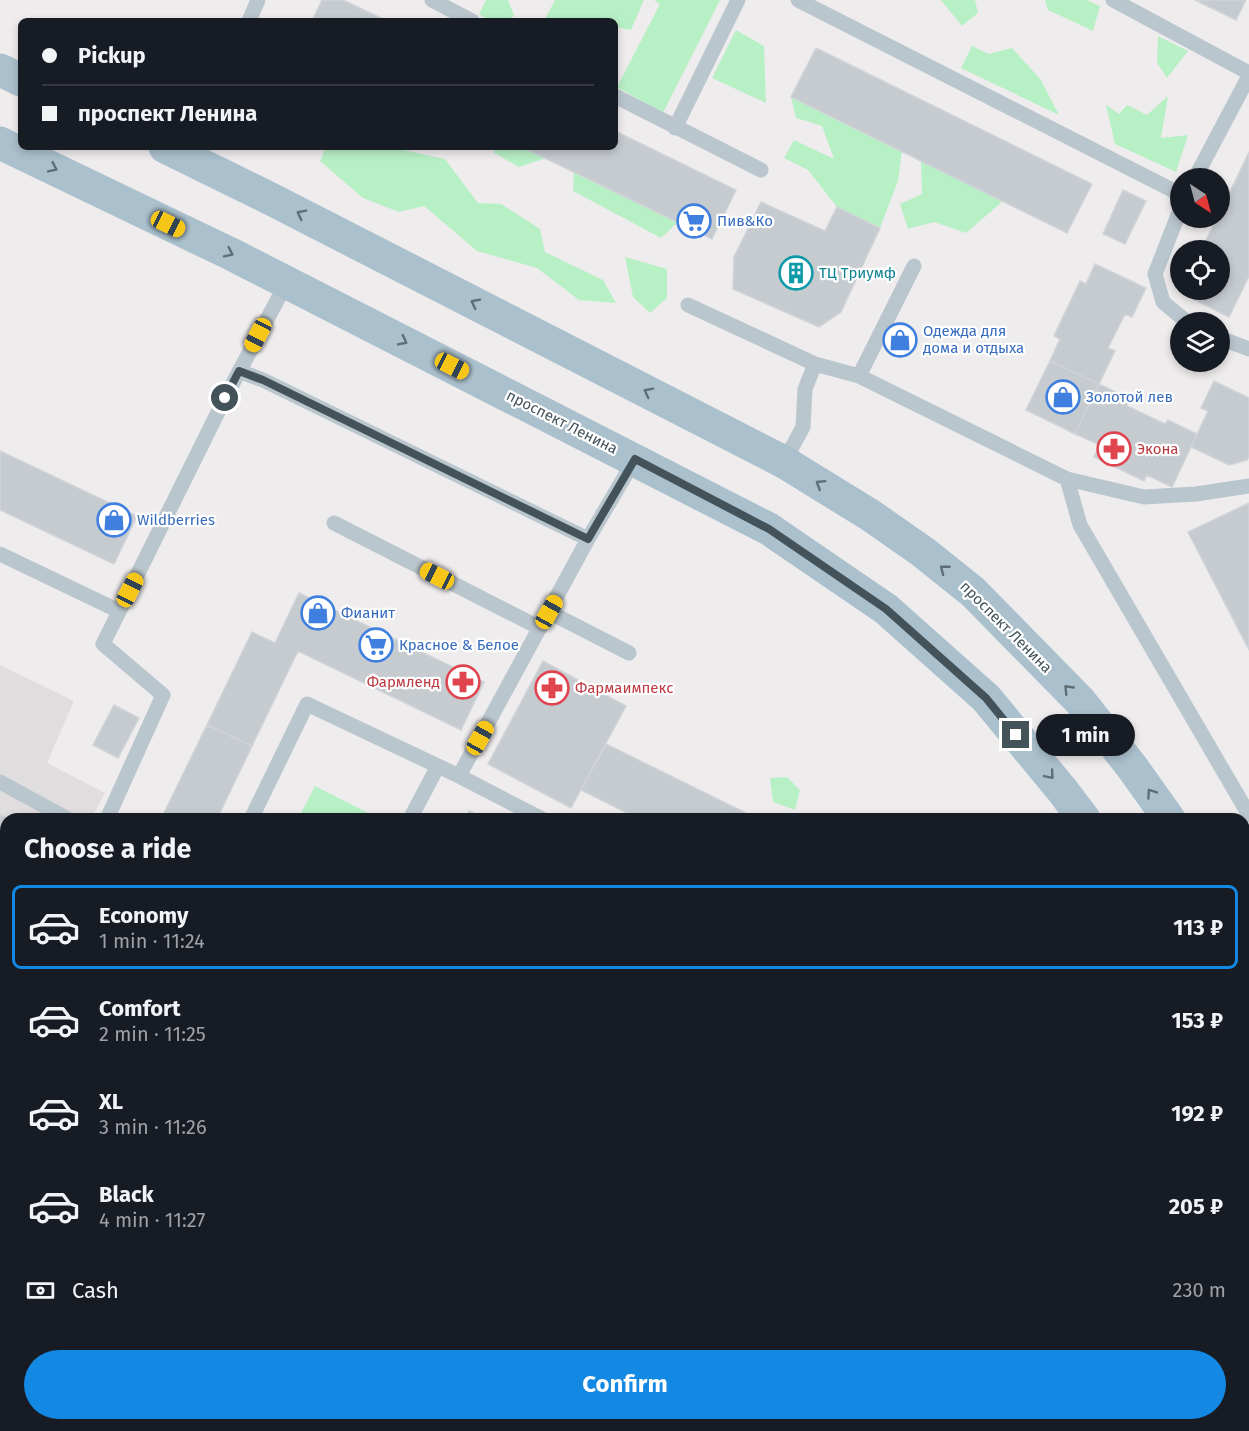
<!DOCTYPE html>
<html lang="en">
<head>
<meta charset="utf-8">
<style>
  body { margin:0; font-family:"Fira Sans",sans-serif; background:#242831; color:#f1f3f6; height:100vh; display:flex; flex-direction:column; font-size:22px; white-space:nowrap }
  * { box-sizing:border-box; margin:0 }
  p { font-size:20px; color:#9ea1a6 }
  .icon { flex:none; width:33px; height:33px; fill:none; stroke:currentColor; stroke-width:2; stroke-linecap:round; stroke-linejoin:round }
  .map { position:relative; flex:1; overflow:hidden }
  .side { position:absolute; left:0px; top:813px; width:1250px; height:618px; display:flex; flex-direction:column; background:#171b24; border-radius:18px 18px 0 0; box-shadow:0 3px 9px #0003 }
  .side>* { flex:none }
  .hud { position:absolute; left:18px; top:18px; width:600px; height:132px; border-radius:9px; box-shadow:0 3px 9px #0003; display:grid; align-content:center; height:132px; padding:0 24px; background:#171b24 }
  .needle { width:39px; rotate:144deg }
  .buttons { position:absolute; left:1170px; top:168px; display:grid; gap:12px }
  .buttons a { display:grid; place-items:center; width:60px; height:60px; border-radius:50%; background:#171b24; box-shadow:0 3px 9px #0003; font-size:30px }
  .end { position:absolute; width:27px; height:27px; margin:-14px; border:8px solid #44535a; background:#fff; box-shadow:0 0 0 3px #fff }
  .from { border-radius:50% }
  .bubble { position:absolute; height:42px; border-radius:21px; background:#171b24; box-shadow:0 3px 9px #0003; font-size:20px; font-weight:700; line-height:42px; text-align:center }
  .car { position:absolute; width:18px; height:36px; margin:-18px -9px; border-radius:8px; box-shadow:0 0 4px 2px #0007; background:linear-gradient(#f5c518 24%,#345 0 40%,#f5c518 0 76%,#345 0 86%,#f5c518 0) }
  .hud b { display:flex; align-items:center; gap:21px; height:57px; font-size:22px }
  .hud b+b { border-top:2px solid #363941 }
  .hud i { width:15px; height:15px; background:#f1f3f6 }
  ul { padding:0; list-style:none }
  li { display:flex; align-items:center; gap:18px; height:84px; margin:0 12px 9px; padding:0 12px; border:3px solid transparent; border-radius:9px }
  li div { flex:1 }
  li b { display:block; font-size:22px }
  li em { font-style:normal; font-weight:700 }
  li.active { border-color:#1389e3 }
  li>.icon { width:54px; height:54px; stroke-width:1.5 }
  h2 { padding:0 24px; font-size:27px; line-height:72px }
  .pay { display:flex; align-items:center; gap:15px; height:66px; padding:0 24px; font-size:22px }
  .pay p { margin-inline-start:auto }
  .action { display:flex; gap:12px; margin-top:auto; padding:12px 24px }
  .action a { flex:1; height:69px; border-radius:36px; background:#1389e3; color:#fff; font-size:24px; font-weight:700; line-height:69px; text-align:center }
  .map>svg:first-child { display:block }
  .education { fill:#e0dddf }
  .green { fill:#b8f0c6 }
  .building { fill:#c6cbd0; stroke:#d0d4d9; stroke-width:1.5 }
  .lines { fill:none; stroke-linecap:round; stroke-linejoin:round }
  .lane { stroke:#bac6cd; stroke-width:15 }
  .primary { stroke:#abc0cd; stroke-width:33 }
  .oneway { stroke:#5e6e77 }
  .route { stroke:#44535a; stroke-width:8 }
  .labels { text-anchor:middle; stroke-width:4.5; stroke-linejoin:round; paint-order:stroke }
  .shop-label { font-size:15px; fill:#366cbe; stroke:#fff; text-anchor:start }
  .culture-label { font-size:15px; fill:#0d838f; stroke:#fff; text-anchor:start }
  .street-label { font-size:15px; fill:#44535a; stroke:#fff }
  .health-label { font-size:15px; fill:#be3a42; stroke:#fff; text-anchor:start }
</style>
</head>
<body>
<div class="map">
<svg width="1249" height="1431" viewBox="0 0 1249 1431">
  <rect width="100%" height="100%" fill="#efeced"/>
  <path class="education" d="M0 665 74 701 47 763 105 793 91 819H6V984L0 996Z
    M0 1028 6 1032V1174L0 1185Z
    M0 1305 6 1308V1425H35L32 1431H0Z
    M587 1425H693L687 1431H600Z"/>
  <path class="green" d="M486 0H508L514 15 510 21H490L479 14Z
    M555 0H644L631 30 615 27V21H544Z
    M654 0H720L663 113 617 87 660 4Z
    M941 0H975L978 13 962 26Z
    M1045 0H1087L1100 6 1093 31 1048 10Z
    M736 30 764 46 766 103 712 78Z
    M1158 36 1188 51 1167 78 1157 63Z
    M972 46 989 54 1012 48 1041 80 1059 115 961 68Z
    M1168 96 1161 138 1188 135 1176 172 1115 144 1106 105 1119 114 1127 105 1147 115Z
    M791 97 902 151 898 181 880 228 837 207 808 170 784 158 794 140 834 159 822 126 796 118Z
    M326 147H375L378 150 394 148 445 159 478 203 501 204 540 229 545 252 603 280 616 303 579 300 537 268 477 251 424 206 399 212 363 198 320 161Z
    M494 147H522L546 158 519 167 494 153Z
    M921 161 1003 201 966 233 934 222 908 229 900 204 922 194Z
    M574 172 678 222 661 238 573 191Z
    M625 257 667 269V298L650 313 633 297Z
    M787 777 800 790 795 810 773 802 770 778Z
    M315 786 380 819H298Z"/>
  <path class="building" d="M322 0H343L387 21H312Z
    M1195 0H1246L1236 20Z
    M816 48 1092 184 1067 233 791 97Z
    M615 131 736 190 712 239 522 147H615Z
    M1249 152V276L1229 317 1181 293 1183 290H1220V250H1201L1217 218H1220V213Z
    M1123 190 1146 201 1125 244 1103 234Z
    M761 202 825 231 837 207 880 228 841 312 819 327 733 289 734 257Z
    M1095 264 1146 288 1132 317 1125 314 1108 348 1115 351 1099 384 1050 361 1060 339 1054 336 1080 281 1086 284Z
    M895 328 914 339 907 351 888 341Z
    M1050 361 1099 384 1075 434 1026 410Z
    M1214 381 1249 398V456L1247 460 1229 465 1191 447 1208 411 1201 408Z
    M1099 384 1130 399 1127 406 1165 424 1168 420 1197 434 1172 487 1147 475 1144 481 1094 457 1100 445 1075 434Z
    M0 451 137 516 114 564 0 510Z
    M1249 503V650L1188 532Z
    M299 593 484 682 461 730 298 651 252 746 207 725 252 632 275 643Z
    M543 661 626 706 571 808 488 764Z
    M114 705 139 718 118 758 93 745Z
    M207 725 252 746 217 819H161Z
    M606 744 758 819H639L581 790Z
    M469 811 487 819H465Z
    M0 815 8 819H6V873L0 885Z
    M0 1410 6 1413V1424L3 1431H0Z
    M204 1425H281L278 1431H201Z
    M659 1425H683L688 1428 687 1431H656Z
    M893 1425H928L925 1431H906Z
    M1100 1425H1113L1122 1431H1084Z"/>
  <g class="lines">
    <path class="lane" d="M432 0 472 21
      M798 0 1180 194
      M1113 0 1249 73
      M249 21 258 0
      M615 96 761 170
      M675 128 738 0
      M1195 178 1249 76
      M1180 210 1155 274 1163 302 1187 322
      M688 305 815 364 859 376 1067 479 1080 525 1249 815
      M1220 338 1249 349
      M239 371 263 380 588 539
      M859 376 914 266
      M784 462 803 427 805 389 815 364
      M1067 479 1144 497 1196 494 1249 486
      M334 523 540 628
      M0 554 119 611
      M549 612 629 653
      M459 776 588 539 635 459
      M0 782 68 819
      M107 819 163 695 103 644 225 398 287 282
      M251 819 307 704 459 776 542 819
      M410 819 438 766
      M1244 885 1249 879
      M0 962 6 949
      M0 1035 6 1025
      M1244 1191 1249 1188
      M809 1425 821 1431
      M1079 1425 1082 1431
      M1218 1425 1219 1431
      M111 1431 113 1425
      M350 1431 353 1425
      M1010 1431 1013 1425"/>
    <path class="primary" d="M0 70 21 80
      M0 143 231 254 769 529 886 609 986 698 1062 790 1084 819
      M165 147 269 198 784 462 870 515 923 552 973 592 1080 701 1132 767 1169 819
      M1244 938 1249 949
      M1244 1113 1249 1124"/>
  </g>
  <defs><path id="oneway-chevron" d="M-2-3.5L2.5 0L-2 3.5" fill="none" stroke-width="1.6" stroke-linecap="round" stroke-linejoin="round" transform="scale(1.5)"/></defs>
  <g class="oneway">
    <use href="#oneway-chevron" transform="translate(53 168) rotate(26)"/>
    <use href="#oneway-chevron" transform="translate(301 214) rotate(-153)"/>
    <use href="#oneway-chevron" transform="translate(229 253) rotate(26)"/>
    <use href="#oneway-chevron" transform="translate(475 303) rotate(-153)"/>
    <use href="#oneway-chevron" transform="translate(403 341) rotate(27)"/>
    <use href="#oneway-chevron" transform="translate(648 392) rotate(-153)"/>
    <use href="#oneway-chevron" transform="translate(820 484) rotate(-148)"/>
    <use href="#oneway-chevron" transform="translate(944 569) rotate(-142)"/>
    <use href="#oneway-chevron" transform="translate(1068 689) rotate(-134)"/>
    <use href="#oneway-chevron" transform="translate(1050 775) rotate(50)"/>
    <use href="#oneway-chevron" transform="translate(1151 793) rotate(-125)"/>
  </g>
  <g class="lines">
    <path class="route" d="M225 398 239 371 263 380 588 539 635 459 769 529 886 609 986 698 1016 735"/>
  </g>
  <defs>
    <symbol id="supermarket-ring" viewBox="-11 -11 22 22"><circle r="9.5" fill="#fff" stroke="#3f7fe0" stroke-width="1.5"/><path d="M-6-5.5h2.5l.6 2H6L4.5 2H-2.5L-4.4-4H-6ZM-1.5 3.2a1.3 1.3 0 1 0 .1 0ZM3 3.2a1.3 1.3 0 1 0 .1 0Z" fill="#3f7fe0"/></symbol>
    <symbol id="building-ring" viewBox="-11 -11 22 22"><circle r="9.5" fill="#fff" stroke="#0f9aa8" stroke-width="1.5"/><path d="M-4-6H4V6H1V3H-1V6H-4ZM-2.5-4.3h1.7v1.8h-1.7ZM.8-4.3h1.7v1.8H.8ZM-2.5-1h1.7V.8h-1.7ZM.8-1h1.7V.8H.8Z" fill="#0f9aa8"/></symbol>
    <symbol id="shop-ring" viewBox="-11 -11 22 22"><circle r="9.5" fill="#fff" stroke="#3f7fe0" stroke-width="1.5"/><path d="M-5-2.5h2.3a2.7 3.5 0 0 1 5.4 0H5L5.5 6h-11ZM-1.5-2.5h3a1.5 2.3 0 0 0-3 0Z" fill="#3f7fe0"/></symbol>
    <symbol id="pharmacy-ring" viewBox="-11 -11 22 22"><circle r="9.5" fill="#fff" stroke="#e0444e" stroke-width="1.5"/><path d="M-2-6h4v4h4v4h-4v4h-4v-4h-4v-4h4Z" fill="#e0444e"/></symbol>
  </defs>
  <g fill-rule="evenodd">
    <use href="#supermarket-ring" x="675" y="202" width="38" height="38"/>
    <use href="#building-ring" x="777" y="254" width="38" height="38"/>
    <use href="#shop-ring" x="881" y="321" width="38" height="38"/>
    <use href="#shop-ring" x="1044" y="378" width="38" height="38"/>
    <use href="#pharmacy-ring" x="1095" y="430" width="38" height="38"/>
    <use href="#shop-ring" x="95" y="501" width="38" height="38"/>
    <use href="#shop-ring" x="299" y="594" width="38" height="38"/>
    <use href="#supermarket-ring" x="357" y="626" width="38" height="38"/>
    <use href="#pharmacy-ring" x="444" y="663" width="38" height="38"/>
    <use href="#pharmacy-ring" x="533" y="669" width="38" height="38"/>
  </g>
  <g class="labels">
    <g class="shop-label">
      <text x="717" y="226">Пив&amp;Ко</text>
      <text x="923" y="336">Одежда для<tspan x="923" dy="17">дома и отдыха</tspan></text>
      <text x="1086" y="402">Золотой лев</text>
      <text x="137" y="525">Wildberries</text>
      <text x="341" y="618">Фианит</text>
      <text x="399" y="650">Красное &amp; Белое</text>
    </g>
    <g class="culture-label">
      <text x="819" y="278">ТЦ Триумф</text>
    </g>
    <g class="street-label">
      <text transform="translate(562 422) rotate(27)" y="5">проспект Ленина</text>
      <text transform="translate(1006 627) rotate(45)" y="5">проспект Ленина</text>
    </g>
    <g class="health-label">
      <text x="1137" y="454">Экона</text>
      <text x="440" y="687" text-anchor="end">Фармленд</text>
      <text x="575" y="693">Фармаимпекс</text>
    </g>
  </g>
</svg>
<div class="buttons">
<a><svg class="needle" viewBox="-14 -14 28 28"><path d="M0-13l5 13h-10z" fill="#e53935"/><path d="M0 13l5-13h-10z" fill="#9ea1a6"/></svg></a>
<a><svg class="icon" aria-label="locate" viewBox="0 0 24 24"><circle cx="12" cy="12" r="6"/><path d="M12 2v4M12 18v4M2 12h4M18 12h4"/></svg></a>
<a><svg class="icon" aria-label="layers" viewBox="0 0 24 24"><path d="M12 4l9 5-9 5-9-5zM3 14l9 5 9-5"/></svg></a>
</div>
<i class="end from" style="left:225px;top:398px"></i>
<i class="end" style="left:1016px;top:735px"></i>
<div class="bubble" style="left:1036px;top:714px;width:99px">1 min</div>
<i class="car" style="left:168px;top:224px;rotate:116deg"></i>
<i class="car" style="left:258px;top:335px;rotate:208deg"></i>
<i class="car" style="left:452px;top:366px;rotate:117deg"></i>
<i class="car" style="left:437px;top:576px;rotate:297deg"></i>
<i class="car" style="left:130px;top:590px;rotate:27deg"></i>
<i class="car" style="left:549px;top:612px;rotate:29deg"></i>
<i class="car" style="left:480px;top:738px;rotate:29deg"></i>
<div class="hud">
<b><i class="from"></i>Pickup</b>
<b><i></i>проспект Ленина</b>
</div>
<section class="side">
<h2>Choose a ride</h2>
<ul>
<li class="active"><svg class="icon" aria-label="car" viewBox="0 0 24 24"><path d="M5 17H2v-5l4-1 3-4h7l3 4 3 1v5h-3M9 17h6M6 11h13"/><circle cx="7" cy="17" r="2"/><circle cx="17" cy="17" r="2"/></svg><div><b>Economy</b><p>1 min · 11:24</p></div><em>113 ₽</em></li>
<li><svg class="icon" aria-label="car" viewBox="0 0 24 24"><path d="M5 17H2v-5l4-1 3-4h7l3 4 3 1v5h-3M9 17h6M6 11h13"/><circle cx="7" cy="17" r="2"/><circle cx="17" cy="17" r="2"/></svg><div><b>Comfort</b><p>2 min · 11:25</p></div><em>153 ₽</em></li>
<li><svg class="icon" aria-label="car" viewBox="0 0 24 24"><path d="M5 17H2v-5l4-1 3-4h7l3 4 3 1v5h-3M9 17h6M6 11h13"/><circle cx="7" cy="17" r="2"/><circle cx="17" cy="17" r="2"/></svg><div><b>XL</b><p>3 min · 11:26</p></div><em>192 ₽</em></li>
<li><svg class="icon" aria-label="car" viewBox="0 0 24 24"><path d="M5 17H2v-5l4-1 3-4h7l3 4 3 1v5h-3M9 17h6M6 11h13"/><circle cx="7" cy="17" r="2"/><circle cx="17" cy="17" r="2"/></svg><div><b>Black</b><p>4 min · 11:27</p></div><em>205 ₽</em></li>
</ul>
<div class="pay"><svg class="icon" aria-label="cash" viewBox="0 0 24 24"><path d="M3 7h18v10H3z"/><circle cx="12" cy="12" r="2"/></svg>Cash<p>230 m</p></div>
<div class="action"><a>Confirm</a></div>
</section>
</div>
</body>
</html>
